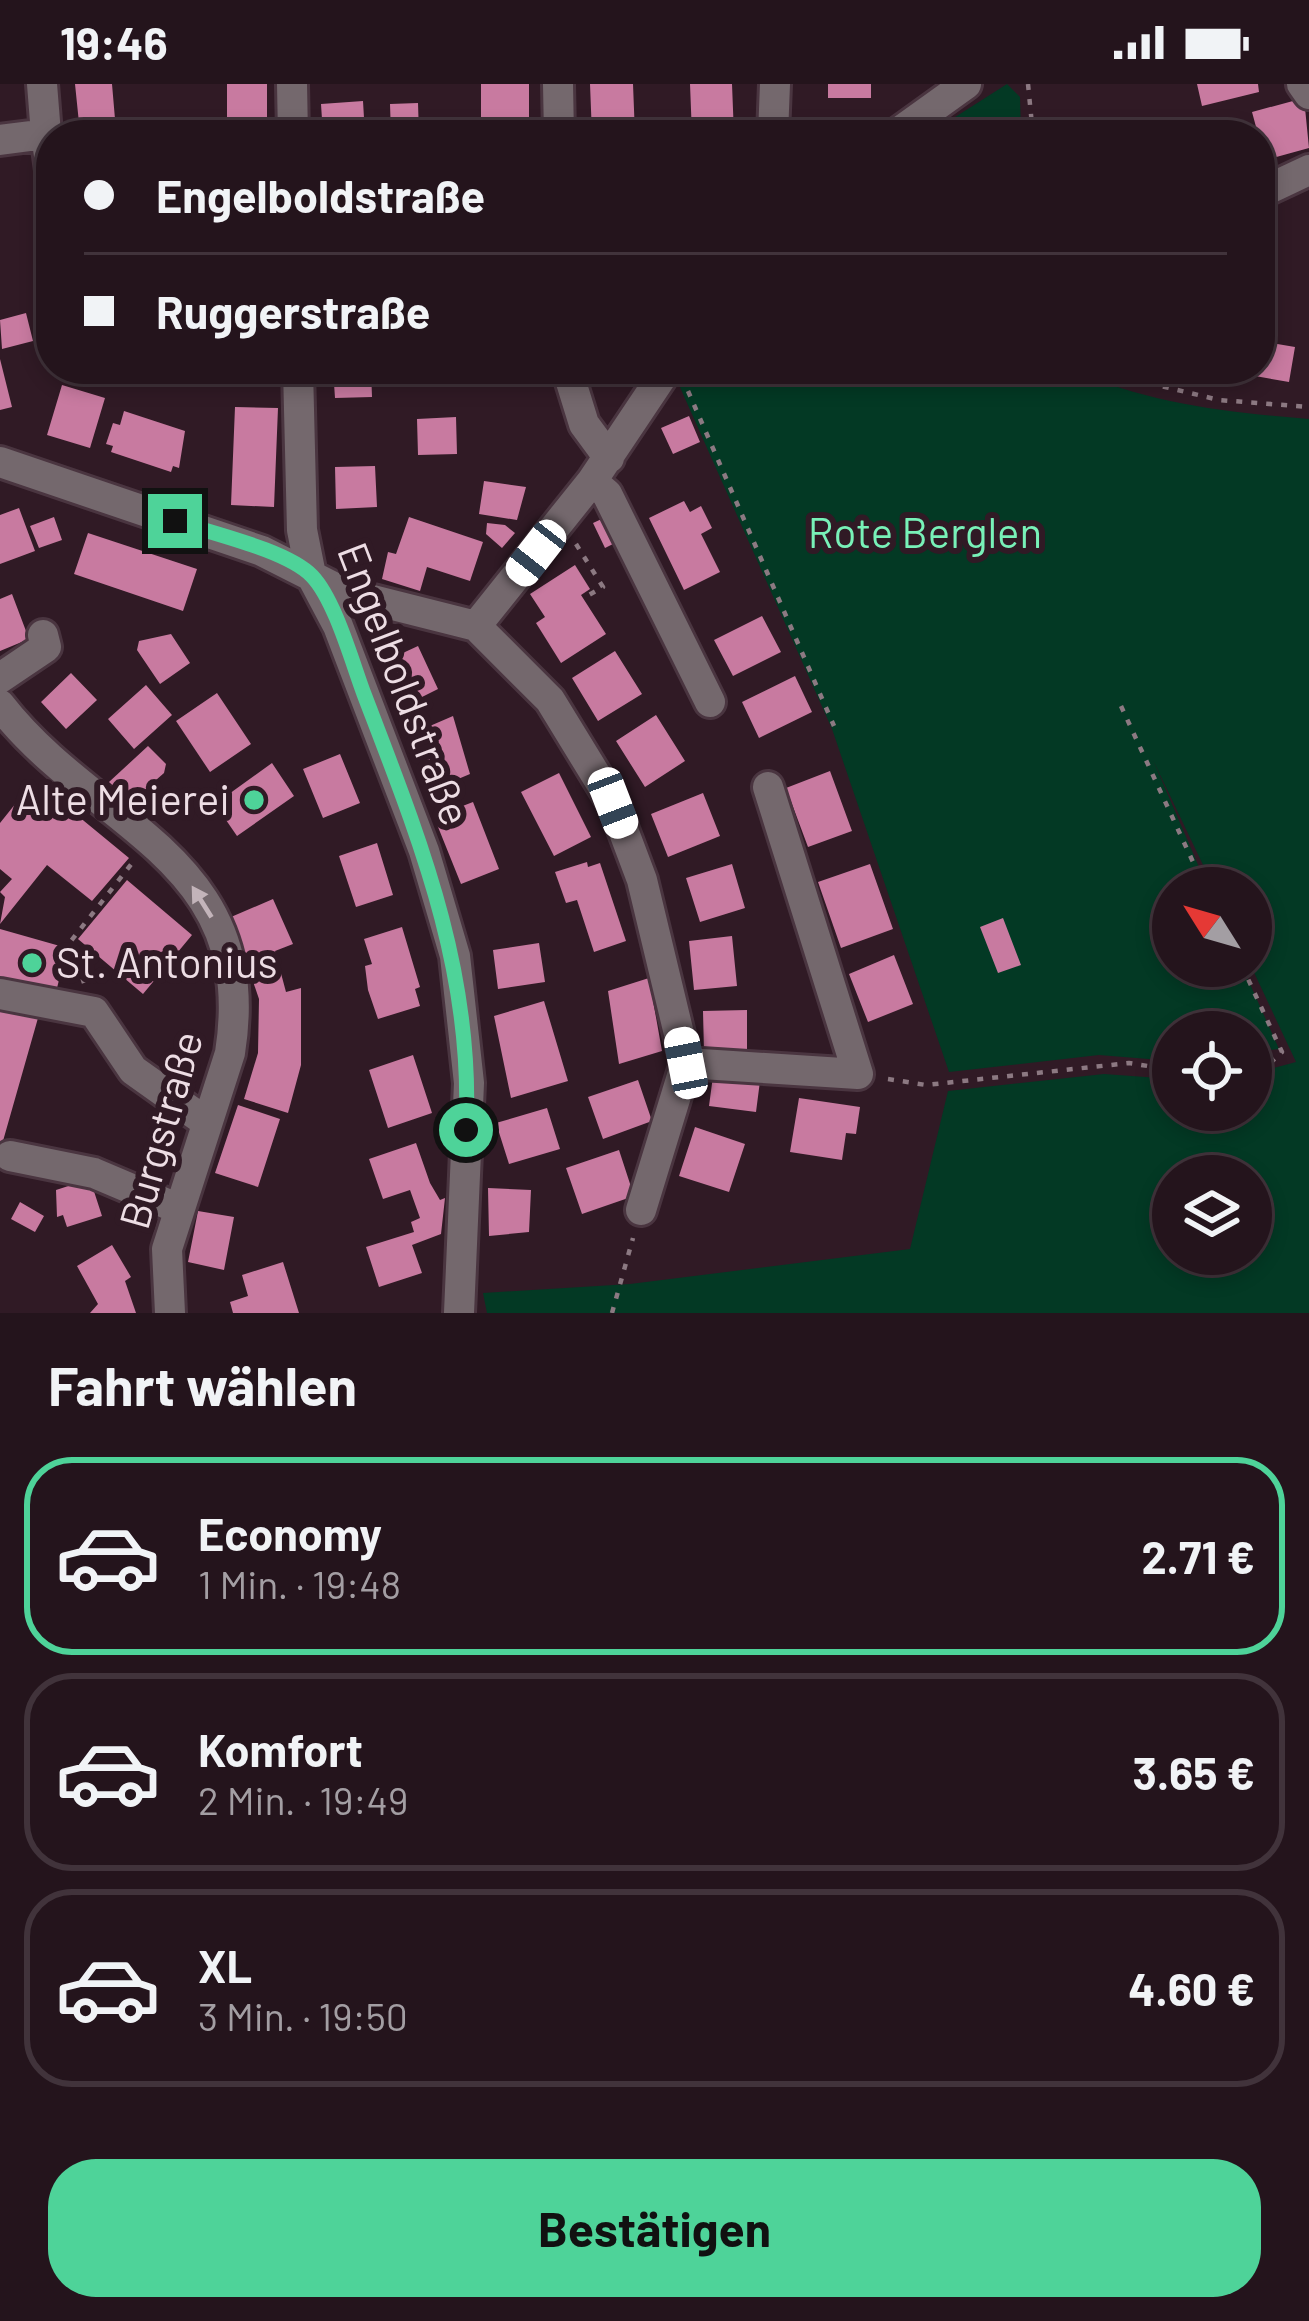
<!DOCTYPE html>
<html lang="de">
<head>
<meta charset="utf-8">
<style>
  body { margin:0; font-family:Barlow,sans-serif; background:#2c1d25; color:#f1f3f6; height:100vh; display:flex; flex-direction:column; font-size:45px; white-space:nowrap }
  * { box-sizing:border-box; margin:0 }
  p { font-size:39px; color:#a39ea3 }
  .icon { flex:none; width:66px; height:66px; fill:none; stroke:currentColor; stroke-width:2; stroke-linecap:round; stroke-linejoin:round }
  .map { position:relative; height:1229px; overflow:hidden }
  .details { display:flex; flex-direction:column; background:#24141c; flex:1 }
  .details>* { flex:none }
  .guide { position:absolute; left:36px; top:36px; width:1239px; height:264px; border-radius:48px; box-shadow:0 6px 18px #0003,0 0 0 3px #41333b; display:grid; align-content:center; height:264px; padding:0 48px; background:#24141c }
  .needle { width:78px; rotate:307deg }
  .buttons { position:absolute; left:1152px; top:783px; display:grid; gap:24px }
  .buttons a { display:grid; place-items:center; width:120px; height:120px; border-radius:50%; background:#24141c; box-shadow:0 6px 18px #0003,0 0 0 3px #41333b; font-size:60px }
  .end { position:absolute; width:54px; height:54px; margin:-27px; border:15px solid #4ed399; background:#111; box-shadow:0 0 0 6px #111 }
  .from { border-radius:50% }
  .car { position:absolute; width:36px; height:72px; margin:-36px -18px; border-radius:15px; box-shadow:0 0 9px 3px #0007; background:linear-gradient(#fff 24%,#345 0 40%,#fff 0 76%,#345 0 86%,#fff 0) }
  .guide b { display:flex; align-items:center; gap:42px; height:114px; font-size:45px }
  .guide b+b { border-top:3px solid #41333b }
  .guide i { width:30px; height:30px; background:#f1f3f6 }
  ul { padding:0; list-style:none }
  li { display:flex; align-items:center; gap:36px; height:198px; margin:0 24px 18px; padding:0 24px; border:6px solid #41333b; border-radius:48px }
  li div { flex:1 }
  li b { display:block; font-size:45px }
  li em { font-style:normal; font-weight:700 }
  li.selected { border-color:#4ed399 }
  li>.icon { width:108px; height:108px; stroke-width:1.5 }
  h2 { padding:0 48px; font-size:54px; line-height:144px }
  .button { display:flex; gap:24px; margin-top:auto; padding:24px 48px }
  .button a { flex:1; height:138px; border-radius:48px; background:#4ed399; color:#111; font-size:48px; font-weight:700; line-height:138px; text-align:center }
  .status { display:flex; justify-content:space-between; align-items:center; height:84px; padding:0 60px; background:#24141c; direction:ltr }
  .status svg { height:33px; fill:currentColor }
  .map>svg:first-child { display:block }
  .green { fill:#033924; fill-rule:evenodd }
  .building { fill:#c87aa0 }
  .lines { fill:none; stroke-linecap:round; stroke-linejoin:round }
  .minor-casing { stroke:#4a3540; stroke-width:36 }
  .path { stroke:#8c7982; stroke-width:4.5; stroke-dasharray:6 9; stroke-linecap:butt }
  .minor { stroke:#74686d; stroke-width:30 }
  .oneway { fill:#c3b4ba }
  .route { stroke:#4ed399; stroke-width:15 }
  .poi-dot { fill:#4ed399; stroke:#301a25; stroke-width:4.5 }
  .labels { text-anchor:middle; stroke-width:12; stroke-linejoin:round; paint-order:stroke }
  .park-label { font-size:42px; fill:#78f1b8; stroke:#301a25 }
  .street-label { font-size:42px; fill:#eddde4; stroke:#301a25 }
  .poi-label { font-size:42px; fill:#eddde4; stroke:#301a25; text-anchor:end }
</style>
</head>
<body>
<div class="status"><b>19:46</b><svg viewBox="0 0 49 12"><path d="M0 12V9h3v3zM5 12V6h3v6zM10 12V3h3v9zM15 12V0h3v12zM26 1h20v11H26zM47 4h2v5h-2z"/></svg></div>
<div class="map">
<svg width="1309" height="1229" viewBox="0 0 1309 1229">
  <rect width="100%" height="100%" fill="#301a25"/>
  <path class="green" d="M1007 0 1020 13 1021 51H927Z
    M690 285H1072C1148 320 1226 328 1309 335V1229H487L483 1209 630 1200 910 1165 948 1007 1104 990 1173 995V1026H1251V990L1296 978 1251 882V804H1214L1153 676 1208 804H1173V882H1242L1279 965 1251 968V948H1173V977L1099 971 949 988 832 645 679 301ZM1173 1092H1251V1170H1173Z"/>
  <path class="building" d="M75 0H112L115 35 79 39Z
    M227 0H267V41H227Z
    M481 0H529V51H481Z
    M590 0H633L635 51H592Z
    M690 0H732L734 51H692Z
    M828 0H871V14H828Z
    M1197 0H1258L1259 8 1202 22Z
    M1304 14 1309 64 1265 76 1252 28Z
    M363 17 365 51H323L321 20Z
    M418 19 419 51H391L390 20Z
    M26 229 33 257 2 265 0 236Z
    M1260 257 1295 263 1289 298 1227 287 1260 285Z
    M0 275 12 323 0 326Z
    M333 285H371L372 313 335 314Z
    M481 285H532L533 291 481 292Z
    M62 301 105 314 90 364 47 351Z
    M235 323 278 324 274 423 231 421Z
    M124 327 185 347 179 384 173 382 171 388 111 368 113 362 106 360 113 339 120 341Z
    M689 332 700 358 673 370 661 344Z
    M456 333 457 370 418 371 417 335Z
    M375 382 377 423 336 425 335 383Z
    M484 397 526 403 517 436 479 430Z
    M684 417 690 428 701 422 712 444 701 450 720 488 684 506 649 434Z
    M19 424 35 467 0 480V431Z
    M54 433 62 456 39 464 30 442Z
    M409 433 483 458 470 497 427 483 420 507 382 495 388 468 396 470Z
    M606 433 619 457 605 464 593 439Z
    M487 439 505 441 515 449 502 464 486 450Z
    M88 449 197 485 183 527 74 490Z
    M575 481 590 505 581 511 606 550 561 579 536 539 545 533 530 510Z
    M12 510 29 555 0 567V515Z
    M762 532 781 568 733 592 714 556Z
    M171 550 190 579 160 600 137 566 139 557Z
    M418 562 438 605 400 624 379 580Z
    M615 567 642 610 598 637 572 594Z
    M71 589 97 616 66 645 41 618Z
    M795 592 812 628 759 654 742 618Z
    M146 601 172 631 134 665 108 635Z
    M217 609 251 660 210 688 176 637Z
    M656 631 685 677 645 703 616 657Z
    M453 632 470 690 432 706 409 651Z
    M148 662 166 680 164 689 131 718 109 698Z
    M340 670 360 719 323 734 303 685Z
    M272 679 294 712 237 752 215 720Z
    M830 687 852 747 808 763 786 704Z
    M559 689 591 753 554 772 521 708Z
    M50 709 129 774 92 817 47 781 0 840 5 813 0 808 12 795 0 785V739L20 714 36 726Z
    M703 709 720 752 668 773 651 730Z
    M473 718 499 785 461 800 434 733Z
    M377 759 393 811 356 823 339 772Z
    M587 778 588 783 600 779 626 857 594 868 577 816 566 819 555 788Z
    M732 780 745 824 700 838 686 794Z
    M870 780 893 845 841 864 818 798Z
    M127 796 192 851 143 910 78 855Z
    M273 815 293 860 275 867 286 908 301 904V981L288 1029 244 1015 258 969 259 915 231 833Z
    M1003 834 1021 881 998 889 980 843Z
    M402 843 420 903 415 905 420 922 378 935 368 906 365 882 372 880 364 855Z
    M0 845 67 864 55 912 0 897Z
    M732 852 737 902 694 906 689 857Z
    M539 859 545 898 498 905 493 866Z
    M894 871 913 920 868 938 849 890Z
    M649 894 662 967 619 980 608 907Z
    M544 917 568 997 511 1014 494 932Z
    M0 923 38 934 1 1064H0Z
    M747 926V967L704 968 703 927Z
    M413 971 432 1029 388 1044 369 986Z
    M713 992 760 997 756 1028 709 1022Z
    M638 996 652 1037 603 1055 588 1013Z
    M799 1014 860 1023 856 1050 846 1049 842 1076 790 1068Z
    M238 1021 280 1035 258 1103 215 1089Z
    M547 1024 560 1065 509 1080 496 1039Z
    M695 1043 745 1060 729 1108 679 1092Z
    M416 1059 430 1099 440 1116 445 1114 441 1150 412 1161 422 1189 379 1203 366 1163 414 1148 411 1138 420 1134 410 1106 383 1115 369 1075Z
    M619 1066 634 1112 582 1130 566 1084Z
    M90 1095 102 1132 67 1143 63 1131 57 1133 56 1106Z
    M488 1104 531 1106 529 1148 489 1152Z
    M20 1118 44 1132 35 1148 11 1135Z
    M198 1127 234 1133 224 1186 188 1178Z
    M112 1161 131 1193 125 1197 136 1229H90L98 1220 77 1182Z
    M283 1178 299 1229H233L230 1218 248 1212 242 1191Z"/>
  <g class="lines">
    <defs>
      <path id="minor" d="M292 0 293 51
        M558 0 559 51
        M1302 0 1309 10
        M46 50 51 86
        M773 51 775 0
        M895 51 966 0
        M0 56 46 50 42 0
        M1260 109 1309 86
        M298 285 302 446 311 491 338 542 424 767 455 872 469 999 459 1229
        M567 285 584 340 609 374
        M0 378 262 467 345 509 476 542 550 616 613 719 642 796 686 979 641 1126
        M592 397 607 410 710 618
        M476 542 592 397 667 285
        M0 594 46 563 43 551
        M0 621C96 745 261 773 230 969L167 1165 170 1229
        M0 910 94 928 133 986 206 1038
        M686 979 858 990 768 703
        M10 1072 94 1089 179 1125"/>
    </defs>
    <use href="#minor" class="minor-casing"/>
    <path class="path" d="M1028 0 1033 51
      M990 51 1003 47 1007 51
      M1090 285 1219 316 1309 323
      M688 307 834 642
      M576 460 603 503 589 511
      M1121 622 1205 804
      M1242 882 1282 968 1266 983H1251
      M84 899 71 857 133 778
      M888 995 926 1001 1129 979 1173 986
      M612 1229 633 1154"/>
    <use href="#minor" class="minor"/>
  </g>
  <defs><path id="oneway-solid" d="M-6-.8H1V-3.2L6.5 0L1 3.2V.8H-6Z" transform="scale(3)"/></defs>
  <use class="oneway" href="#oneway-solid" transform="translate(202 818) rotate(-122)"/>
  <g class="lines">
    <path class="route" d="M175 437C210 449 287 466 312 492 335 516 352 578 364 610 419 754 474 887 466 1046"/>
  </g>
  <g class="poi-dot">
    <circle cx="254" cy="716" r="12"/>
    <circle cx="32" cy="879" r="12"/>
  </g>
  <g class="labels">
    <g class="park-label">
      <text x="925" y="464">Rote Berglen</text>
    </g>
    <g class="street-label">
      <text transform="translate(404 600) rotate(69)" y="15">Engelboldstraße</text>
      <text transform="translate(161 1046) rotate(-74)" y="15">Burgstraße</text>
    </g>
    <g class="poi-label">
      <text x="230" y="731">Alte Meierei</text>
      <text x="56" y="894" text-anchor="start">St. Antonius</text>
    </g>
  </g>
</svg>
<div class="buttons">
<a><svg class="needle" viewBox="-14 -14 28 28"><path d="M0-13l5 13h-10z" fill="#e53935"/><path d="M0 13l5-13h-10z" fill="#a39ea3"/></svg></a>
<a><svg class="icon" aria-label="locate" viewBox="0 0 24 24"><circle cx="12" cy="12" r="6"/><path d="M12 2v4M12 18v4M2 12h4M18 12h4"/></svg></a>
<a><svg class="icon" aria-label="layers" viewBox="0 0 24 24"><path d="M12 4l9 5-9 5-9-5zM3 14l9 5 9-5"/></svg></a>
</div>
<i class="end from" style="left:466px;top:1046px"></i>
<i class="end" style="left:175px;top:437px"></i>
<i class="car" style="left:536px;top:469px;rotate:218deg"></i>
<i class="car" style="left:613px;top:719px;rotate:159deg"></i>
<i class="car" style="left:686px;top:979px;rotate:349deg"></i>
<div class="guide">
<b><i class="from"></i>Engelboldstraße</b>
<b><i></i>Ruggerstraße</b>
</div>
</div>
<section class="details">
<h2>Fahrt wählen</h2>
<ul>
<li class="selected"><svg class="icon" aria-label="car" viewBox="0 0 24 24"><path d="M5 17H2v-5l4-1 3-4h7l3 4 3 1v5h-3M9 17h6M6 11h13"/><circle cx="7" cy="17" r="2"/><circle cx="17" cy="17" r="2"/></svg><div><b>Economy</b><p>1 Min. · 19:48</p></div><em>2.71 €</em></li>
<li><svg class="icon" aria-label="car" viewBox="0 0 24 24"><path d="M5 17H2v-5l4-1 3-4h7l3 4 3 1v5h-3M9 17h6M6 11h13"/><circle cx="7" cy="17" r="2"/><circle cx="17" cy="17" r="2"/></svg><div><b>Komfort</b><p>2 Min. · 19:49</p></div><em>3.65 €</em></li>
<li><svg class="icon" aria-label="car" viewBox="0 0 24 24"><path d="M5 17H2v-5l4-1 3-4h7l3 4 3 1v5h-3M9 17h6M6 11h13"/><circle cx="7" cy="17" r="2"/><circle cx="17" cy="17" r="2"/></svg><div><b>XL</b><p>3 Min. · 19:50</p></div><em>4.60 €</em></li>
</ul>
<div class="button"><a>Bestätigen</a></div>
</section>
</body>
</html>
